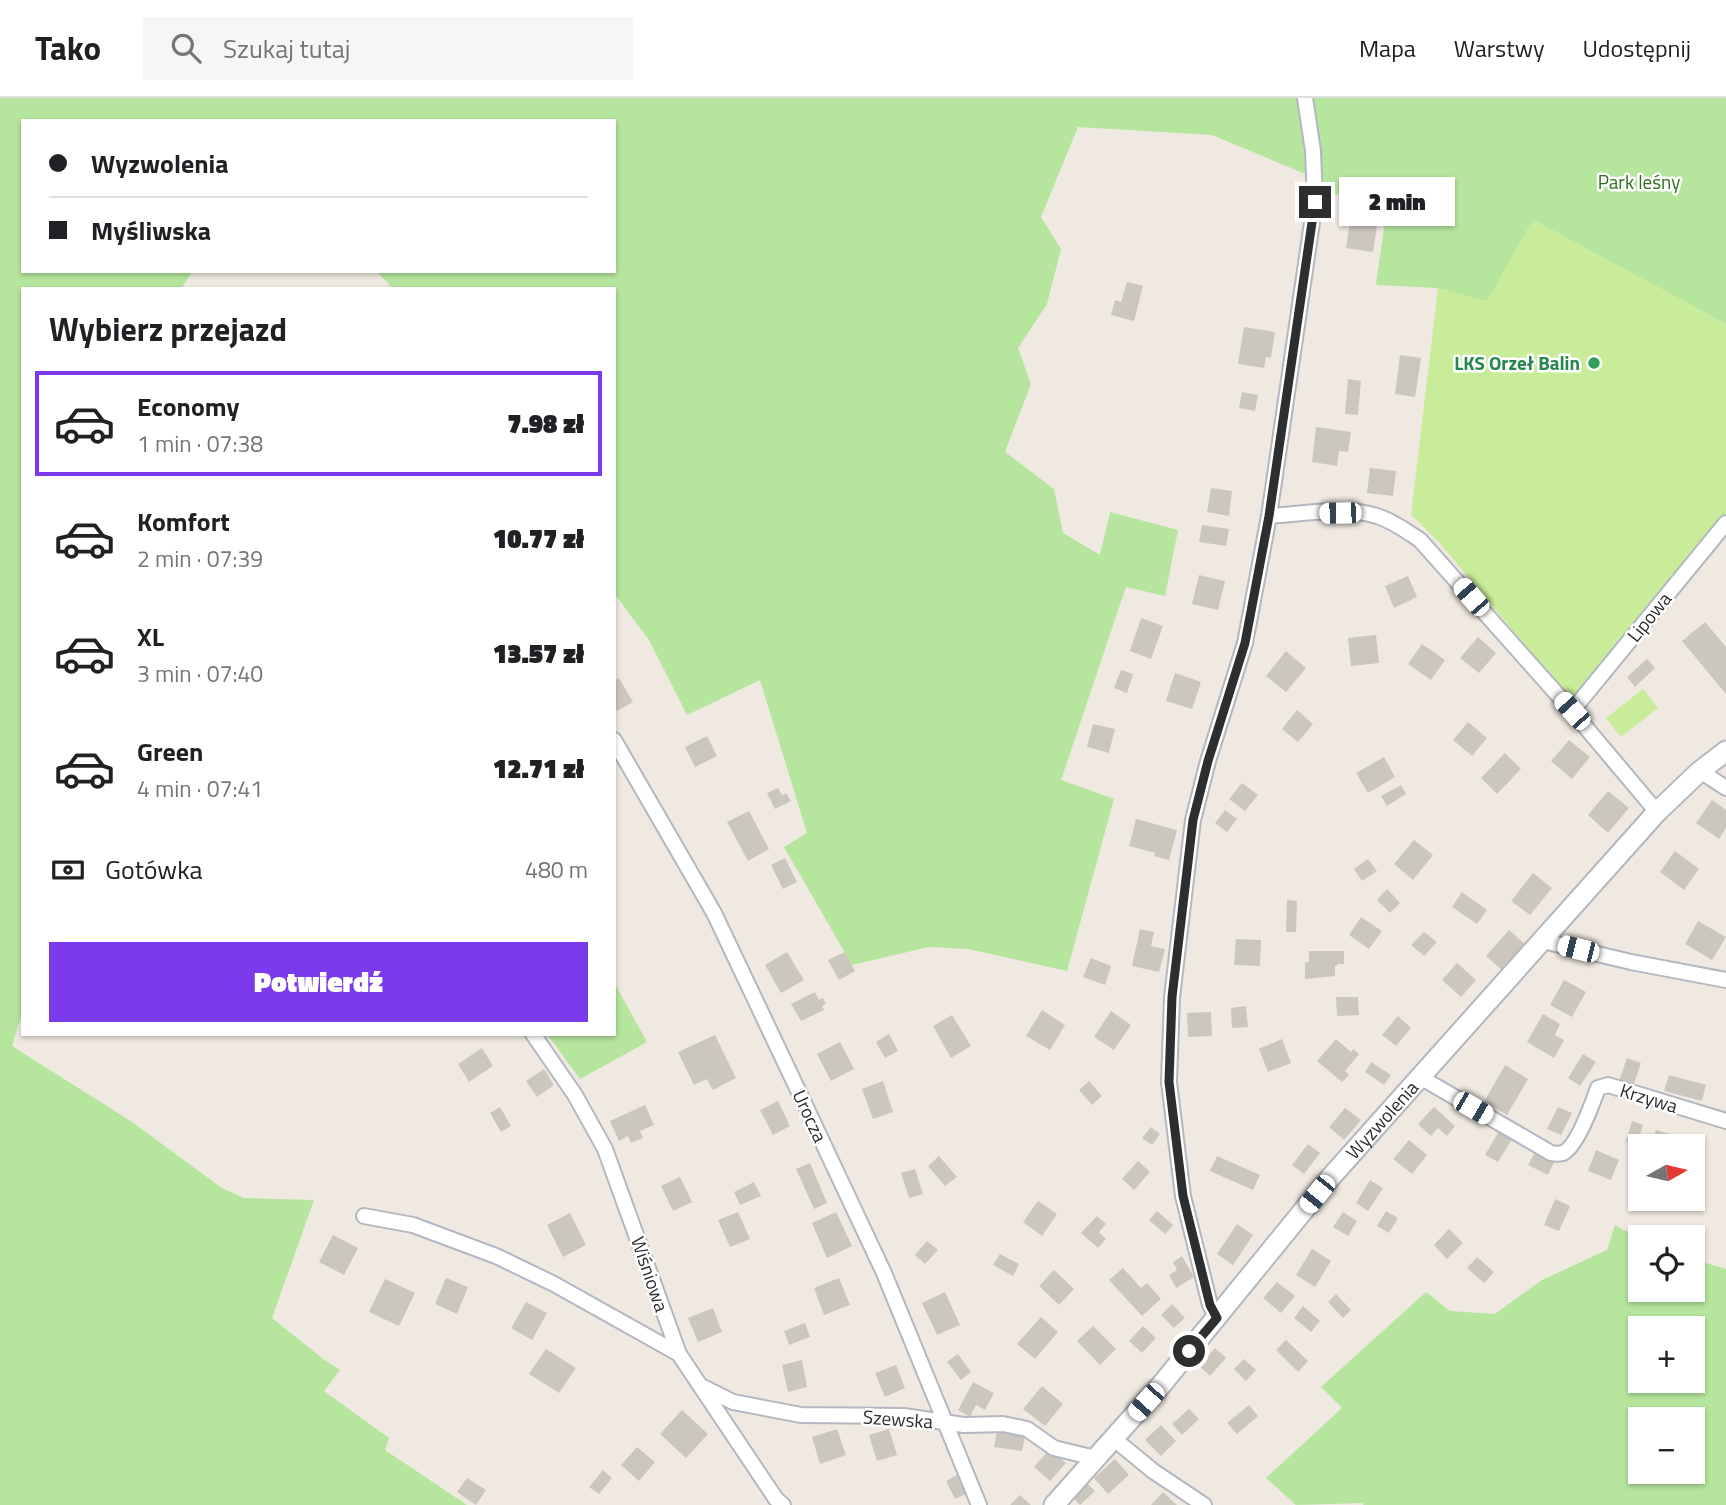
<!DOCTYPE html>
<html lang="pl">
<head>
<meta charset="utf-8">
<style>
  body { margin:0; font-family:"Titillium Web",sans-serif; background:#f6f6f6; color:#202124; height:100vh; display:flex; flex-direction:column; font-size:26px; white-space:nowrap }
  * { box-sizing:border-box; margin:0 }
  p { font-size:23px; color:#757577 }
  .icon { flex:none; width:38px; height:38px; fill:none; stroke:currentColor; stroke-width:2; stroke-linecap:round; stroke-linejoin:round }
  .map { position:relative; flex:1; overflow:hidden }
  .sheet { position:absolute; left:21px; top:189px; width:595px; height:749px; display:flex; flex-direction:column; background:#fff; border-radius:0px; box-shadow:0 2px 5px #0004 }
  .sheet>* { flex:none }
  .banner { position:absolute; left:21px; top:21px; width:595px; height:154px; border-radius:0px; box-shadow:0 2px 5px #0004; display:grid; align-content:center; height:154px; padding:0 28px; background:#fff }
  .needle { width:46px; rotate:82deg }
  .tools { position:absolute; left:1628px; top:1036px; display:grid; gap:14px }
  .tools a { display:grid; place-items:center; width:77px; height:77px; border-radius:0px; background:#fff; box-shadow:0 2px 5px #0004; font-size:35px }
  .end { position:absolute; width:32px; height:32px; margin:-16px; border:9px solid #2e2e2e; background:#fff; box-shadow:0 0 0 4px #fff }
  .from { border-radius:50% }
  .bubble { position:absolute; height:49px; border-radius:0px; background:#fff; box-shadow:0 2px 5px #0004; font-size:23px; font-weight:800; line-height:49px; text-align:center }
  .car { position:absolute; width:21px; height:42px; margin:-21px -10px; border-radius:9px; box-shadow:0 0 5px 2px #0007; background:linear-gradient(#fff 24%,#345 0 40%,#fff 0 76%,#345 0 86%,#fff 0) }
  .banner b { display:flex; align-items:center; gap:24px; height:66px; font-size:26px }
  .banner b+b { border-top:2px solid #e0e0e0 }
  .banner i { width:18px; height:18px; background:#202124 }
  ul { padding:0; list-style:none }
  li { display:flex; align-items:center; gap:21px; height:105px; margin:0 14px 10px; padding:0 14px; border:4px solid transparent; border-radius:0px }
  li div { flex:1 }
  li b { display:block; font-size:26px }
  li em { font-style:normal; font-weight:800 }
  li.active { border-color:#7c3aed }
  li>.icon { width:63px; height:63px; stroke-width:1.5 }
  h2 { padding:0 28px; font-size:32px; line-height:84px }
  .pay { display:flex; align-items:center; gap:18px; height:77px; padding:0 28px; font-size:26px }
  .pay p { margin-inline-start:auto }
  .button { display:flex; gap:14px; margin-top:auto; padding:14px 28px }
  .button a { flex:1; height:80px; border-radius:0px; background:#7c3aed; color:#fff; font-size:28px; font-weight:800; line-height:80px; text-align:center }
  header { display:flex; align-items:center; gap:42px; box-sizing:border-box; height:98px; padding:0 35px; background:#fff; border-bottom:2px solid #e0e0e0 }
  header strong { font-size:33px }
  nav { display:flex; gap:38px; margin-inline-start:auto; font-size:24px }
  .search { width:490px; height:63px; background:#f6f6f6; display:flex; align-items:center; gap:18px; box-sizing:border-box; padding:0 24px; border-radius:0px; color:#757577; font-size:26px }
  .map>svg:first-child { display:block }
  .green { fill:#b6e59e; fill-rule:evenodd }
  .pitch { fill:#c9ec9a }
  .building { fill:#cbc7bf }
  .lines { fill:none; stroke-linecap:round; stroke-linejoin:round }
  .street-casing { stroke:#b4b7c1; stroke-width:18 }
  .secondary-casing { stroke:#b4b7c1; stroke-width:23 }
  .street { stroke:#fff; stroke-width:14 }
  .secondary { stroke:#fff; stroke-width:19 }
  .route { stroke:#2e2e2e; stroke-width:9 }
  .leisure-dot { fill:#2e9e5b; stroke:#fff; stroke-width:2.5 }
  .labels { text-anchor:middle; stroke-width:5; stroke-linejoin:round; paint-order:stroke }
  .park-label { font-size:19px; fill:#2c6e1b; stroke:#fff }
  .leisure-label { font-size:19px; font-weight:bold; fill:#27864d; stroke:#fff; text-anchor:end }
  .street-label { font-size:19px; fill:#2e2e2e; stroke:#fff }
</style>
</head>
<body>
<header>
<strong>Tako</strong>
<div class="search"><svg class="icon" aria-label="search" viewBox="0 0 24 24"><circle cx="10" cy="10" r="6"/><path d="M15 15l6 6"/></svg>Szukaj tutaj</div>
<nav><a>Mapa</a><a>Warstwy</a><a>Udostępnij</a></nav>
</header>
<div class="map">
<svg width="1726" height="1407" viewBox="0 0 1726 1407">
  <rect width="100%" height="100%" fill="#efe9e1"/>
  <path class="green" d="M0 0H1299L1308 77 1212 37 1078 29 1041 119 1061 151 1047 206 1018 250 1031 286 1005 354 1054 391 1063 435 1100 457 1110 414 1178 432 1165 498 1126 489 1061 682 1114 701 1067 873 968 851 929 849 852 867 784 749 807 735 760 582 687 617 649 542 614 495V191H394L376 173H614V23H23V173H193L181 191H23V912L12 948 132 1024 222 1090 244 1100 314 1102 272 1220 322 1260 340 1272 324 1293 389 1340 385 1352 467 1407H0Z
    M1313 0H1726V226L1533 122 1487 204 1438 190 1376 187 1388 101 1323 95Z
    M614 884 647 944 580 981 547 936H614Z
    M1615 1127 1640 1141V1192H1692V1161L1726 1171V1407H1364L1362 1405 1296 1407 1266 1380 1342 1310 1321 1289 1426 1194 1450 1213 1495 1216 1542 1182 1607 1152ZM1692 1230V1283H1640V1230ZM1692 1321V1374H1640V1321Z"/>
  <path class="pitch" d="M1533 122 1726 226V438L1712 457 1570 601 1438 443 1411 417 1438 190 1487 203Z
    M1643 591 1658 610 1621 639 1606 620Z"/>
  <path class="building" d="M1351 117 1378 121 1373 154 1346 150Z
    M1127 184 1143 188 1134 223 1111 217 1115 202 1121 204Z
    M1244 229 1275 234 1271 260 1266 259 1264 270 1238 266Z
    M1400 257 1421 260 1415 299 1395 296Z
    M1348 281 1361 283 1358 317 1345 316Z
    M1242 294 1258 297 1255 313 1239 310Z
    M1316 329 1351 334 1348 354 1339 353 1337 368 1312 364Z
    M1370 370 1396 373 1393 398 1367 395Z
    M1211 390 1232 393 1229 418 1207 414Z
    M1202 427 1229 431 1226 448 1199 444Z
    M1199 477 1225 483 1218 512 1192 506Z
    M1408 478 1417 499 1394 510 1385 488Z
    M1141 520 1163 528 1151 561 1130 553Z
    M1705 524 1726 549V596L1682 543Z
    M1376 537 1379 565 1351 568 1348 540Z
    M1478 539 1496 555 1479 575 1460 560Z
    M1422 546 1445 562 1431 582 1408 566Z
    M1286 553 1306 570 1286 594 1266 578Z
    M1647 561 1655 570 1635 589 1627 579Z
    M1121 572 1133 576 1127 595 1114 590Z
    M1175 575 1201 584 1192 611 1166 603Z
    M619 580 633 604 617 613 614 608V583Z
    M1297 612 1313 626 1298 644 1282 631Z
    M1468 624 1487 640 1472 658 1453 642Z
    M1093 626 1115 631 1109 655 1087 649Z
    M707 638 717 658 695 669 685 649Z
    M1569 642 1590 659 1572 681 1551 663Z
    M1505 655 1521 671 1497 696 1481 680Z
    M1384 659 1395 679 1368 695 1356 675Z
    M1242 685 1258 697 1245 713 1229 701Z
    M1401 687 1406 696 1387 708 1381 698Z
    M778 690 782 697 786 695 791 703 775 711 767 695Z
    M1608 693 1629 710 1608 735 1588 717Z
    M1712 702 1726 712V730L1719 741 1696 725Z
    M1225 712 1237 721 1227 734 1215 725Z
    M749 713 769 751 748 763 727 724Z
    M1136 721 1177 732 1169 762 1154 758 1155 755 1129 748Z
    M1414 742 1433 757 1413 782 1394 766Z
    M1675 753 1699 771 1684 792 1660 774Z
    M785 760 797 784 783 791 771 767Z
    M1368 761 1377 773 1362 783 1354 771Z
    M1533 775 1552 790 1530 817 1511 803Z
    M1387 791 1400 805 1390 815 1377 802Z
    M1462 794 1487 812 1477 826 1452 809Z
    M1287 802 1297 803 1296 834H1286Z
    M1361 819 1382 833 1369 851 1349 837Z
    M1698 823 1726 839 1712 862 1685 846Z
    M1140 831 1154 834 1151 848 1165 851 1159 874 1132 868Z
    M1509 832 1525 846 1502 872 1486 858Z
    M1424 834 1437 844 1424 858 1411 847Z
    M1236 841 1261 842 1260 868 1234 867Z
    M1309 853H1344V866H1337V868H1335V878L1305 881V864H1309Z
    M787 854 804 882 781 895 765 867Z
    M845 854 855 873 839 882 828 862Z
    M1091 860 1111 868 1105 887 1083 879Z
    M1457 865 1476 882 1461 899 1442 882Z
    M1564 882 1586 894 1572 919 1550 907Z
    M815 894 819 902 823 900 826 906 822 908 824 912 801 923 791 906Z
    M1336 899H1358L1359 917 1337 918Z
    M1246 908 1248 929 1232 930 1231 910Z
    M1042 912 1065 927 1050 952 1026 938Z
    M1111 913 1131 927 1114 952 1094 939Z
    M1211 914 1212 938 1188 939 1187 915Z
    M1543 916 1560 926 1555 937 1564 942 1554 960 1527 944Z
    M952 917 971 948 951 960 933 928Z
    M1398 918 1411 930 1396 948 1382 937Z
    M889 936 898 953 885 960 876 944Z
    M715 937 736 980 713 992 707 981 694 987 678 954Z
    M1282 941 1291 965 1268 974 1259 951Z
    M1336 941 1351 954 1353 951 1359 956 1345 973 1349 977 1342 984 1317 963Z
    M840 944 854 971 831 983 817 956Z
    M482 950 493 968 469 984 458 966Z
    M1583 956 1596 964 1580 988 1568 980Z
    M1627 960 1641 965 1633 988 1619 983Z
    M1371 964 1391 977 1384 987 1365 974Z
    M1505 967 1528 981 1507 1017 1484 1004Z
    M544 971 554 987 537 999 526 983Z
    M1669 977 1706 987 1702 1003 1664 993Z
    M883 983 893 1014 873 1021 862 991Z
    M1089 983 1102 998 1092 1007 1079 992Z
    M778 1003 790 1028 773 1037 760 1012Z
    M645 1007 654 1027 640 1033 643 1040 631 1045 628 1038 619 1043 610 1023Z
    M500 1009 511 1028 501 1034 490 1015Z
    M1434 1009 1455 1028 1447 1038 1438 1030 1431 1038 1418 1026Z
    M1558 1009 1572 1015 1561 1037 1547 1031Z
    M1345 1010 1361 1022 1344 1042 1329 1029Z
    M1632 1023 1643 1027 1637 1047 1626 1044Z
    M1151 1029 1160 1036 1152 1047 1142 1040Z
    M1656 1032 1677 1038 1675 1048H1651Z
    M1499 1033 1512 1041 1498 1064 1485 1057Z
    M1409 1042 1427 1057 1412 1076 1393 1061Z
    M1308 1046 1320 1055 1304 1076 1292 1067Z
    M1596 1052 1619 1062 1611 1082 1588 1073Z
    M1535 1054 1554 1064 1548 1077 1528 1067Z
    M939 1058 957 1079 945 1088 928 1068Z
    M1217 1058 1260 1077 1253 1092 1210 1073Z
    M1138 1063 1150 1074 1134 1092 1122 1081Z
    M810 1065 827 1105 814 1111 796 1071Z
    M915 1071 923 1096 909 1100 901 1075Z
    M680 1079 692 1104 673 1113 661 1088Z
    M1370 1082 1383 1090 1368 1113 1356 1105Z
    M754 1084 761 1098 740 1107 734 1094Z
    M1555 1101 1570 1108 1559 1133 1544 1127Z
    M1038 1103 1057 1116 1042 1138 1023 1124Z
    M1157 1113 1173 1127 1165 1136 1149 1122Z
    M1386 1113 1398 1120 1389 1135 1377 1128Z
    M738 1114 750 1141 730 1149 718 1122Z
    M836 1114 852 1148 827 1160 812 1125Z
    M1343 1114 1357 1123 1348 1138 1333 1129Z
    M570 1115 586 1147 563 1159 547 1127Z
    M1097 1118 1106 1126 1099 1134 1106 1141 1098 1150 1081 1135Z
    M1237 1126 1253 1137 1233 1167 1217 1156Z
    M1449 1131 1463 1145 1447 1161 1434 1147Z
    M333 1137 358 1150 344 1177 319 1164Z
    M927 1143 938 1152 925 1166 915 1157Z
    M1312 1151 1331 1163 1315 1189 1296 1177Z
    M1000 1156 1019 1166 1013 1178 993 1167Z
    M1182 1158 1194 1179 1176 1190 1169 1177 1177 1172 1173 1164Z
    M1477 1159 1494 1174 1484 1185 1467 1170Z
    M1123 1170 1141 1190 1147 1185 1161 1201 1142 1218 1109 1182Z
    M1054 1172 1074 1191 1059 1207 1039 1188Z
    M446 1180 468 1189 457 1216 435 1206Z
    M839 1180 850 1207 824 1217 814 1190Z
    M385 1181 415 1195 399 1228 369 1214Z
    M1277 1184 1295 1198 1281 1215 1263 1200Z
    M945 1194 960 1227 937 1237 922 1205Z
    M1336 1196 1351 1212 1343 1220 1328 1204Z
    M526 1204 547 1215 532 1242 511 1230Z
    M1172 1206 1185 1220 1174 1230 1161 1217Z
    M1303 1208 1320 1223 1311 1234 1294 1220Z
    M713 1210 722 1234 698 1244 688 1220Z
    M1041 1219 1058 1234 1035 1261 1017 1246Z
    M805 1225 810 1239 789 1247 784 1233Z
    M1093 1228 1116 1251 1100 1267 1077 1243Z
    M1143 1228 1156 1240 1142 1255 1129 1243Z
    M1286 1242 1308 1263 1298 1274 1276 1252Z
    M1215 1250 1226 1260 1210 1278 1199 1268Z
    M546 1251 576 1270 559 1295 529 1276Z
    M958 1256 971 1274 961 1282 947 1264Z
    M1244 1261 1256 1272 1246 1283 1234 1271Z
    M802 1262 807 1289 788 1294 782 1267Z
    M896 1267 905 1290 885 1299 875 1275Z
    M973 1284 994 1295 985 1312 976 1307 970 1319 958 1312Z
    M1042 1288 1063 1306 1045 1328 1023 1311Z
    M1249 1307 1258 1318 1237 1336 1227 1325Z
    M1189 1311 1199 1321 1182 1337 1172 1326Z
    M682 1312 708 1336 686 1360 660 1336Z
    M1161 1327 1176 1343 1161 1358 1145 1342Z
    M837 1331 846 1357 820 1366 812 1339Z
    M889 1331 897 1357 877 1363 869 1337Z
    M997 1334 1025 1338 1022 1353 994 1349Z
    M637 1349 655 1364 639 1383 621 1367Z
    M1050 1351 1066 1365 1050 1383 1034 1369Z
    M1115 1361 1129 1377 1108 1396 1094 1380Z
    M603 1372 612 1380 599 1396 589 1389Z
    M957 1377 966 1396 955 1401 946 1383Z
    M467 1380 486 1392 476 1407 457 1394Z
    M1086 1384 1095 1393 1080 1407 1071 1398Z
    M1163 1394 1177 1407H1151Z
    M1020 1397 1031 1407H1010Z"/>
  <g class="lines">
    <defs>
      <path id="street" d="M1269 418C1303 416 1344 408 1377 418 1393 423 1406 433 1420 442L1572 613 1657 714
        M1572 613 1726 425
        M614 642 714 815 805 1007 884 1175 979 1407
        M1700 673 1726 690
        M1543 843 1631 864 1726 882
        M533 936 575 997 605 1051 679 1256 776 1401 783 1407
        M1420 979 1551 1055C1555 1056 1559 1056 1563 1055 1577 1049 1593 1004 1598 990L1608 987 1726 1023
        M364 1118 413 1127 496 1158 554 1186 679 1256
        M1217 1220 1210 1207 1183 1098 1169 984 1172 899 1193 722 1208 663 1245 545 1269 418 1315 104 1313 53 1305 0
        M703 1289 733 1304 801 1317 904 1318 964 1327 1003 1326 1027 1331 1054 1350 1095 1360
        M1113 1340 1153 1373 1204 1407"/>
      <g id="secondary">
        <path id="s1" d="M1054 1407 1162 1286 1330 1080 1657 714 1700 673 1726 653"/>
      </g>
    </defs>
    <use href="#street" class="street-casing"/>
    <use href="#secondary" class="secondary-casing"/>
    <use href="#street" class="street"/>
    <use href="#secondary" class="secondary"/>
  </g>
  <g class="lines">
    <path class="route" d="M1189 1253 1217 1220 1210 1207 1183 1098 1169 984 1172 899 1193 722 1208 663 1245 545 1269 418 1315 104"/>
  </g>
  <circle class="leisure-dot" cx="1594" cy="265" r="7"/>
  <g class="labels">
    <g class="park-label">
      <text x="1639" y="91">Park leśny</text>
    </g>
    <g class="leisure-label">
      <text x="1580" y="272">LKS Orzeł Balin</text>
    </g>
    <g class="street-label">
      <text transform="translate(1649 519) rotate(-51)" y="7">Lipowa</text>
      <text transform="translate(1649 1000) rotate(17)" y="7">Krzywa</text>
      <text transform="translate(810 1018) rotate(65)" y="7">Urocza</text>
      <text dy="7" stroke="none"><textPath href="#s1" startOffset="506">Wyzwolenia</textPath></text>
      <text transform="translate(650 1176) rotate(71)" y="7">Wiśniowa</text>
      <text transform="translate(898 1321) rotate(4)" y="7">Szewska</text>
    </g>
  </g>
</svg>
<div class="tools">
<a><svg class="needle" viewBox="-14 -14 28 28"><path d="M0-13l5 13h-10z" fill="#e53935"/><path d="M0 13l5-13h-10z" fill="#757577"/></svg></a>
<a><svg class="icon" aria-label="locate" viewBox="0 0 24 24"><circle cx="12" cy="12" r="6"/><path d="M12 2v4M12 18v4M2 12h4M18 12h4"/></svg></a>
<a>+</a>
<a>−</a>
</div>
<i class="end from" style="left:1189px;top:1253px"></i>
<i class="end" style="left:1315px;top:104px"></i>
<div class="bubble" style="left:1339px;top:79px;width:116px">2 min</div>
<i class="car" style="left:1340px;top:415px;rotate:269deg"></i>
<i class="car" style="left:1471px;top:499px;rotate:319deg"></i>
<i class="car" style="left:1572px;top:613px;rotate:318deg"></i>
<i class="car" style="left:1578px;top:851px;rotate:284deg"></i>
<i class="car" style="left:1473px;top:1010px;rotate:120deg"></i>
<i class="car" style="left:1317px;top:1096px;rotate:219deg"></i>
<i class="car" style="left:1146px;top:1304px;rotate:222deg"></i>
<div class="banner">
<b><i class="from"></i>Wyzwolenia</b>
<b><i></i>Myśliwska</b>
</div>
<section class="sheet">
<h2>Wybierz przejazd</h2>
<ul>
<li class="active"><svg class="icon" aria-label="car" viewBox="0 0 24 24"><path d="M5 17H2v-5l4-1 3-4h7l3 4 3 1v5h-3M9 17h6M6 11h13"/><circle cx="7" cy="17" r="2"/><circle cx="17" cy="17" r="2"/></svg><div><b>Economy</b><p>1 min · 07:38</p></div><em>7.98 zł</em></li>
<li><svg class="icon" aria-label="car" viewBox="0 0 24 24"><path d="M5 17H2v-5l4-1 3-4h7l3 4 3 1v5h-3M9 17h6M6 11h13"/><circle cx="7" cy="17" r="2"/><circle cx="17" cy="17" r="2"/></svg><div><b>Komfort</b><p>2 min · 07:39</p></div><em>10.77 zł</em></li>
<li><svg class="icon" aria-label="car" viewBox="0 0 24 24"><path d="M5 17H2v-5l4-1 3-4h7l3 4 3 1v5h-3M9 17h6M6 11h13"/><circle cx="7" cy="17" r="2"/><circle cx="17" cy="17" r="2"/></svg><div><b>XL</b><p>3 min · 07:40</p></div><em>13.57 zł</em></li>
<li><svg class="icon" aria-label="car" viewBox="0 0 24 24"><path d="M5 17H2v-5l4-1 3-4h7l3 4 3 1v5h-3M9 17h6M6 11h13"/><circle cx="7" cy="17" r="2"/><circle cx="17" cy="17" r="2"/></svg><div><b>Green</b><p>4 min · 07:41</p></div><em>12.71 zł</em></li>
</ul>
<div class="pay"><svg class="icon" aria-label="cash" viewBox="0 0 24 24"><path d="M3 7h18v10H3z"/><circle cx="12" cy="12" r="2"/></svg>Gotówka<p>480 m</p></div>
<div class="button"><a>Potwierdź</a></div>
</section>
</div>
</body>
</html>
